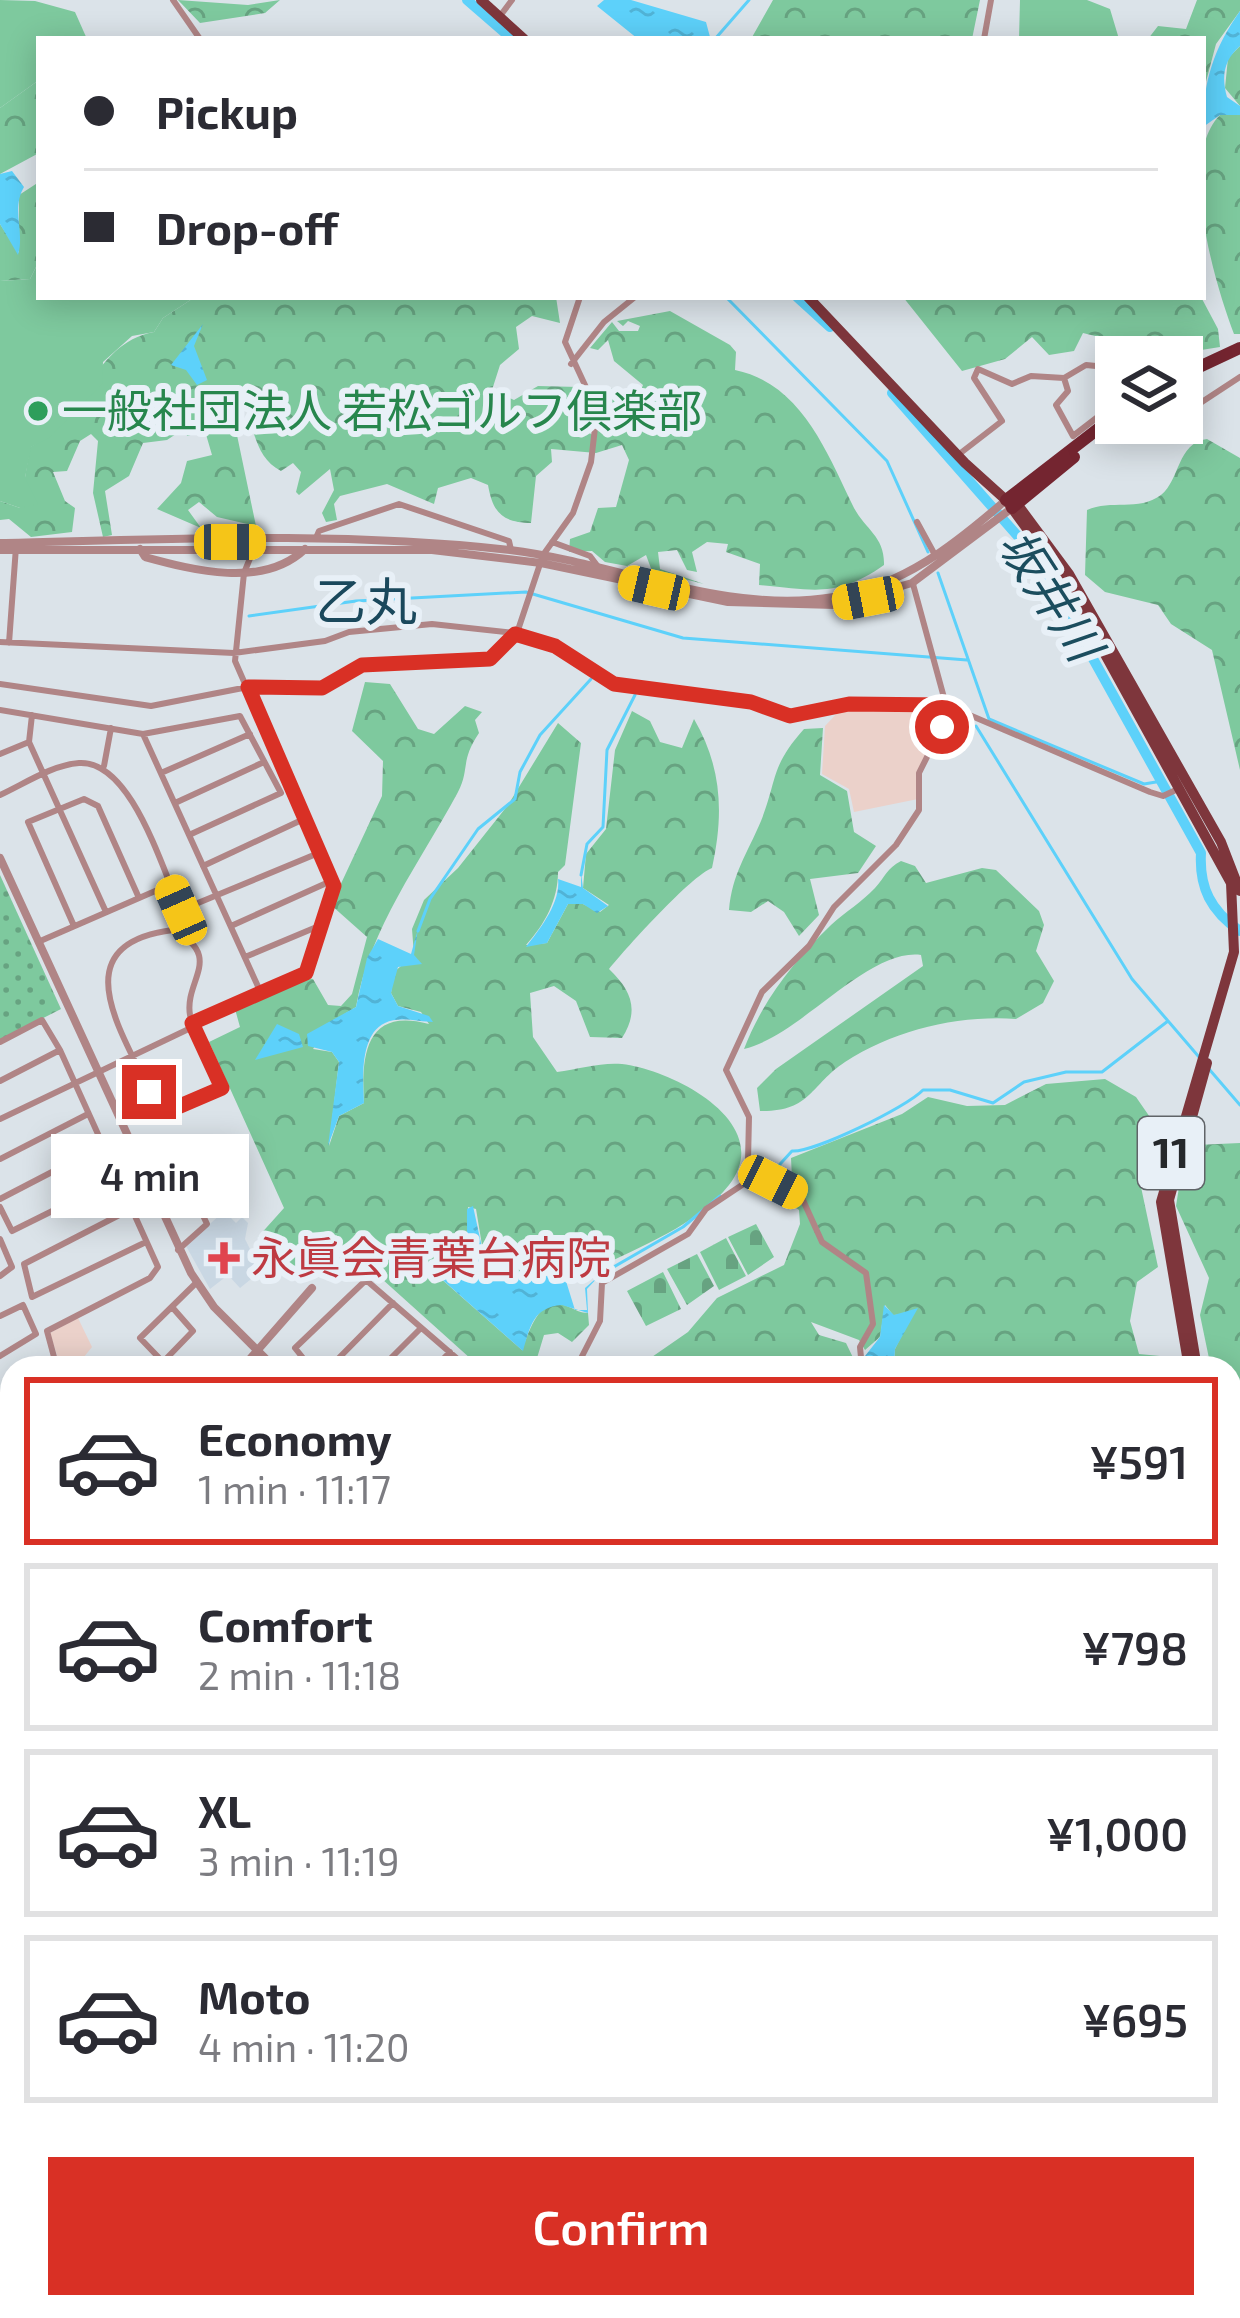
<!DOCTYPE html>
<html lang="en">
<head>
<meta charset="utf-8">
<style>
  body { margin:0; font-family:"Exo 2","Noto Sans JP",sans-serif; background:#f2f2f3; color:#2b2b33; height:100vh; display:flex; flex-direction:column; font-size:45px; white-space:nowrap }
  * { box-sizing:border-box; margin:0 }
  p { font-size:39px; color:#7c7c81 }
  .icon { flex:none; width:66px; height:66px; fill:none; stroke:currentColor; stroke-width:2; stroke-linecap:round; stroke-linejoin:round }
  .map { position:relative; flex:1; overflow:hidden }
  .details { position:absolute; left:0px; top:1356px; width:1242px; height:963px; display:flex; flex-direction:column; background:#fff; border-radius:36px 36px 0 0; box-shadow:0 6px 30px #0003 }
  .details>* { flex:none }
  .hud { position:absolute; left:36px; top:36px; width:1170px; height:264px; border-radius:0px; box-shadow:0 6px 30px #0003; display:grid; align-content:center; height:264px; padding:0 48px; background:#fff }
  .fabs { position:absolute; left:1095px; top:336px; display:grid; gap:24px }
  .fabs a { display:grid; place-items:center; width:108px; height:108px; border-radius:0px; background:#fff; box-shadow:0 6px 30px #0003; font-size:60px }
  .end { position:absolute; width:54px; height:54px; margin:-27px; border:15px solid #d93025; background:#fff; box-shadow:0 0 0 6px #fff }
  .from { border-radius:50% }
  .bubble { position:absolute; height:84px; border-radius:0px; background:#fff; box-shadow:0 6px 30px #0003; font-size:39px; font-weight:600; line-height:84px; text-align:center }
  .car { position:absolute; width:36px; height:72px; margin:-36px -18px; border-radius:15px; box-shadow:0 0 9px 3px #0007; background:linear-gradient(#f5c518 24%,#345 0 40%,#f5c518 0 76%,#345 0 86%,#f5c518 0) }
  .hud b { display:flex; align-items:center; gap:42px; height:114px; font-size:45px }
  .hud b+b { border-top:3px solid #e1e1e2 }
  .hud i { width:30px; height:30px; background:#2b2b33 }
  ul { padding:21px 0 0; list-style:none }
  li { display:flex; align-items:center; gap:36px; height:168px; margin:0 24px 18px; padding:0 24px; border:6px solid #e1e1e2; border-radius:0px }
  li div { flex:1 }
  li b { display:block; font-size:45px }
  li em { font-style:normal; font-weight:600 }
  li.active { border-color:#d93025 }
  li>.icon { width:108px; height:108px; stroke-width:1.5 }
  .action { display:flex; gap:24px; margin-top:auto; padding:24px 48px }
  .action a { flex:1; height:138px; border-radius:0px; background:#d93025; color:#fff; font-size:48px; font-weight:600; line-height:138px; text-align:center }
  .map>svg:first-child { display:block }
  .education { fill:#ebd1ca }
  .built { fill:#c9d7e3 }
  .green { fill:url(#green-dots) }
  .forest { fill:url(#forest-crowns) }
  .cemetery { fill:url(#cemetery-stones) }
  .pitch { fill:#7ec99e }
  .water { fill:url(#water-ripples) }
  .lines { fill:none; stroke-linecap:round; stroke-linejoin:round }
  .stream { stroke:#5dd1fa; stroke-width:3 }
  .river { stroke:#5dd1fa; stroke-width:10 }
  .minor { stroke:#b08586; stroke-width:6 }
  .tertiary { stroke:#b08586; stroke-width:8 }
  .primary { stroke:#7e363c; stroke-width:10 }
  .trunk { stroke:#742530; stroke-width:12 }
  .route { stroke:#d93025; stroke-width:15 }
  .leisure-dot { fill:#2e9e5b; stroke:#e8f0f7; stroke-width:4.5 }
  .health-dot { fill:#e0444e; stroke:#e8f0f7; stroke-width:4.5 }
  .labels { text-anchor:middle; stroke-width:12; stroke-linejoin:round; paint-order:stroke }
  .shield { fill:#e8f0f7; stroke:#606468; stroke-width:3 }
  .shield-label { font-size:42px; font-weight:bold; fill:#25282b }
  .leisure-label { font-size:45px; fill:#27864d; stroke:#e8f0f7; text-anchor:start }
  .health-label { font-size:45px; fill:#be3a42; stroke:#e8f0f7; text-anchor:start }
  .water-label { font-size:48px; font-style:italic; fill:#1b4d5e; stroke:#e8f0f7 }
  .quarter-label { font-size:51px; fill:#1a485c; stroke:#e8f0f7 }
</style>
</head>
<body>
<div class="map">
<svg width="1240" height="2318" viewBox="0 0 1240 2318">
  <defs>
    <pattern id="green-dots" width="8" height="8" patternUnits="userSpaceOnUse" patternTransform="scale(3)"><rect width="8" height="8" fill="#7ec99e"/><path d="M2 2h.1M6 6h.1" fill="none" stroke="#67a381" stroke-width="1.8" stroke-linecap="round"/></pattern>
    <pattern id="forest-crowns" width="20" height="18" patternUnits="userSpaceOnUse" patternTransform="scale(3)"><rect width="20" height="18" fill="#7ec99e"/><path d="M2 6a3 3 0 1 1 6 0M12 15a3 3 0 1 1 6 0" fill="none" stroke="#67a381"/></pattern>
    <pattern id="cemetery-stones" width="16" height="16" patternUnits="userSpaceOnUse" patternTransform="scale(3)"><rect width="16" height="16" fill="#7ec99e"/><path d="M2 7V4a2 2 0 0 1 4 0v3zM10 15v-3a2 2 0 0 1 4 0v3z" fill="#67a381"/></pattern>
    <pattern id="water-ripples" width="26" height="14" patternUnits="userSpaceOnUse" patternTransform="scale(3)"><rect width="26" height="14" fill="#5dd1fa"/><path d="M2 4q2-2 4 0t4 0M15 11q2-2 4 0t4 0" fill="none" stroke="#51b3d6"/></pattern>
  </defs>
  <rect width="100%" height="100%" fill="#dbe3e9"/>
  <path class="education" d="M857 708 944 712 917 775 918 799 854 812 849 789 822 774 825 726 840 710Z
    M78 1318 92 1347 75 1368H61L50 1333Z
    M503 2307H634L641 2317 487 2318Z"/>
  <path class="built" d="M224 1211 236 1223 242 1217 248 1223 245 1239 261 1271 240 1288 228 1275 210 1289 186 1246Z"/>
  <path class="green" d="M0 875 61 1009 0 1040Z"/>
  <path class="forest" d="M178 0 248 5 280 0 265 13 200 23Z
    M773 0H980L972 39H751Z
    M1197 0H1240V11L1216 44 1203 93V39H1148L1158 26 1186 29Z
    M1240 46V106L1225 88 1228 58Z
    M39 80V153L0 174V108Z
    M1220 115H1240V334H1234C1215 284 1177 158 1220 115Z
    M39 182V261L30 279 0 281V224L19 253V195Z
    M195 297H556L560 323 532 316 516 327 519 349 500 365 492 390 514 400 538 386 579 387 581 391 570 392 565 402 578 418 572 424 593 435 602 417 637 426 641 415 603 400 610 388 637 400 643 385 614 361 608 340 598 350 590 348 612 322 619 331H638L640 326 628 321 623 326 617 321 670 311 730 345 736 352 735 370C802 384 827 453 854 508 866 530 885 537 884 565 837 598 815 590 759 585L760 564 726 552 728 544 707 542 692 552 697 572 687 570 677 550 658 552 660 569 704 584 652 571 646 555 627 566 605 562 592 551 569 552 570 539 590 532 598 508 616 507 629 460 622 445 596 453 551 449 552 462 536 476 531 523C502 522 493 513 488 485L471 478 438 488 434 504 387 484 340 496 334 504 337 520 326 522 322 513 334 490 330 469 299 495 296 492 301 472 293 463 281 471C255 458 252 425 246 399L233 404V416L256 526 217 517 199 502 188 510 201 528 157 509 181 483 187 461 212 455 205 431 187 436 185 428 167 440 143 443 129 476 105 491 112 535 103 537 93 493 98 441 91 434 80 441 67 471 53 472 65 501 75 508 72 532 31 537 9 519 0 520V501L20 508 30 447C84 422 90 344 154 332L163 318Z
    M903 297H1201L1218 329 1220 347 1170 355 1083 333 1074 351 1049 355 1032 337 1005 359 962 371Z
    M1207 439 1240 458V770L1212 650 1171 624 1158 605 1105 592 1085 575 1087 510C1111 499 1138 512 1161 495 1180 480 1177 443 1207 439Z
    M365 682 390 684 418 729 434 734 465 706 482 712 475 720 479 733C460 761 470 769 458 792 420 863 370 927 356 1007L333 1021 313 1049 332 1052 339 1062 329 1146 339 1116 364 1103C361 1054 366 1007 429 1024L421 1012 398 1006 391 993 394 972 414 955 412 929 424 900 458 868 508 805 558 723 581 743 565 865 558 872C558 900 545 924 526 945L547 943 568 904H583L600 912 609 905 583 888 586 854 606 829 615 750 632 711 650 721 660 742 682 748 694 719C722 767 724 814 712 868 691 876 628 946 609 969 631 990 640 1010 622 1038L590 1037 576 1001 554 986 530 993 533 1037 557 1072C578 1069 602 1062 622 1064 673 1070 777 1123 729 1185 698 1225 639 1247 595 1269L568 1260 521 1272 484 1257 476 1209 468 1207 467 1256 458 1266 430 1269 522 1350C529 1333 539 1292 569 1307 576 1310 581 1313 588 1313L589 1325 572 1342 558 1333 544 1335 534 1368H481L362 1261 346 1259 292 1278 258 1237 284 1208 209 1042 240 1027 235 1009 306 978 313 979 328 1005 341 1006 352 994 367 937 331 905 382 796 383 761 352 731Z
    M823 728 820 775 847 791 854 832 876 846 858 873 810 879 819 915 799 936 784 912 768 901 751 912 729 910C732 874 747 854 761 821 778 778 770 767 804 729Z
    M901 861 915 866 926 883 982 868 996 870 1039 911 1044 925 1036 951 1054 981 1043 1003 1016 1019C958 1015 895 1030 845 1062 810 1085 811 1112 760 1111L757 1088 776 1069 923 966 921 955C868 948 800 1036 744 1049 763 1000 793 962 831 925 845 912 862 902 875 888 885 877 887 868 901 861Z
    M1105 1079 1136 1097 1154 1123 1141 1187 1158 1267 1137 1282 1130 1321 1139 1354 1160 1356 1167 1368H894L895 1349 912 1314 893 1315 885 1305 880 1337 865 1350 859 1340 811 1322 819 1335 846 1343 858 1368H636L688 1332 717 1298 784 1265 800 1224 799 1210 766 1186 792 1178 791 1158 902 1114 928 1097 967 1106 1005 1105 1046 1084Z
    M1240 1143V1419L1230 1428V1368H1211L1200 1315 1209 1278 1176 1206 1183 1162 1196 1145Z
    M975 2307H1135L1137 2318H978Z"/>
  <path class="cemetery" d="M756 1224 774 1257 748 1275 728 1237Z
    M726 1238 746 1276 719 1290 700 1252Z
    M697 1254 714 1286 687 1305 667 1269Z
    M663 1272 681 1309 646 1326 627 1291Z"/>
  <path class="pitch" d="M0 0 35 1 75 12 87 39H39V80L0 108Z
    M1020 0H1087L1110 9 1119 39H1019Z
    M39 261V297H195L163 318 154 332 132 336 103 362 102 384 49 438 31 447 25 478 38 504 20 508 0 501V281L30 279Z"/>
  <path class="water" d="M604 0H631L706 22 710 37 638 39 597 6Z
    M1240 11V46C1224 60 1221 76 1227 97L1240 106V115H1220L1203 127C1203 81 1214 48 1240 11Z
    M12 171 24 187C11 209 25 232 18 255L0 224V174Z
    M203 324 194 346 207 380 197 385 186 370 171 365Z
    M581 873 583 888 608 906 597 913 583 904H568L547 943 526 947C539 930 561 903 558 879L581 887Z
    M418 929 414 955 422 964 398 967 391 993 398 1006 429 1016 433 1022C419 1022 399 1016 385 1023 359 1035 363 1081 364 1103L339 1116 328 1146 339 1062 332 1052 308 1046 307 1034 356 1007 367 958 378 939 411 954Z
    M277 1024 299 1034 303 1047 255 1060Z
    M473 1206 484 1257 521 1272 561 1265 575 1310H587L585 1288 600 1275 587 1289 588 1313 562 1305C533 1307 530 1327 523 1351L428 1267 458 1266 467 1256V1209Z
    M884 1305 894 1315 918 1308 895 1349 894 1368 868 1366 865 1356 880 1337Z"/>
  <g class="lines">
    <path class="stream" d="M715 39 749 0
      M726 297 887 461 928 552
      M938 573 989 719 1144 784 1162 781
      M249 616 356 601 526 592 683 638 967 660
      M976 726 1132 979 1199 1057
      M581 875 587 844 603 827 607 750 635 695
      M418 931 430 899 478 829 515 799 520 772 540 735 591 679
      M1209 1069 1240 1105
      M762 1173 771 1174 792 1151C813 1153 907 1107 923 1090H950L993 1103 1024 1082 1066 1072H1102L1168 1021
      M598 1276 683 1227 720 1196
      M1230 1843 1240 1841
      M1230 1907 1234 1921 1240 1922"/>
    <path class="river" d="M467 0 512 39
      M797 297 830 327
      M892 393 1037 558 1201 853C1199 888 1211 911 1240 931"/>
    <path class="minor" d="M173 0 200 39
      M500 16 512 0
      M984 39 991 0
      M571 364 604 322 635 297
      M1064 378 1068 391 1056 405 1073 436 1099 416
      M1100 415 1116 403
      M1182 415 1240 377
      M1106 425 1115 431 1157 423
      M958 455 1002 421 974 378 978 369 1012 384 1031 376 1064 378 1086 365 1116 368
      M917 522 935 555
      M316 538 319 531 399 504 509 541 511 550
      M552 542 590 556 599 568
      M0 642 234 653 325 641 349 632 432 624 515 633 555 646 615 684 751 702 790 716 849 704 946 705 1150 792 1163 796 1178 789
      M9 643 16 547
      M0 684 151 706 248 687 322 688 361 665 490 659 519 627 543 555 573 513 591 462 597 411 565 342 580 297
      M0 710 143 734 240 716 281 793 189 835
      M32 715 29 742 106 912
      M143 734 261 993
      M0 754 29 742
      M104 766 111 728
      M161 773 250 734
      M0 795C24 784 52 765 79 763 132 760 162 870 181 910L173 930
      M175 803 264 762
      M203 866 306 818
      M181 910 321 852
      M74 926 28 822 84 799 98 806 139 898
      M231 926 331 881
      M173 930C225 957 184 980 190 1015 195 1039 211 1065 222 1088L180 1106 160 1104 150 1092C121 1030 62 944 173 930Z
      M38 942 169 885
      M245 957 319 926
      M0 1042 42 1020 60 1050 0 1081
      M0 1119 306 973 334 887 235 661 244 573 253 551
      M0 1159 88 1114
      M0 1199 102 1146
      M0 1207 12 1231 141 1167 175 1156 207 1224 178 1250
      M131 1209 24 1264 32 1297 146 1242
      M0 1239 12 1267 0 1276
      M172 1307 193 1331 163 1362 140 1338 196 1283
      M0 1316 23 1305 36 1334 0 1356
      M57 1368 47 1331 150 1278 158 1267 60 1050
      M116 1368H123
      M311 1368 295 1348 366 1280 468 1368
      M329 1368 393 1303
      M381 1368 421 1328
      M434 1368 450 1352
      M576 1368 600 1321 602 1283 688 1234 706 1209 760 1173
      M862 1368 860 1347 873 1324 866 1273 822 1242 802 1198 763 1177 748 1161 749 1117 726 1070 762 992 809 946 834 907 896 845 919 810V773L942 727 946 705 913 584
      M0 1395 12 1389
      M0 1435 12 1428
      M1230 1473 1240 1464
      M0 1484 12 1499
      M0 1540 12 1553
      M0 1575 12 1587
      M0 1658 12 1642
      M1230 1706 1240 1704
      M0 1712 12 1721
      M4 1716 12 1706
      M0 1767 12 1759
      M1230 1778 1240 1776
      M0 1830 12 1829
      M0 1888 12 1890
      M1230 1928 1240 1926
      M1230 1942V1988
      M1230 2074V2098
      M1230 2150 1240 2162
      M0 2167 12 2163
      M0 2245 12 2259
      M0 2287 12 2279
      M63 2307 75 2317
      M451 2307 469 2318
      M639 2307 645 2318
      M772 2307 788 2318
      M792 2307 804 2318
      M799 2307 827 2318
      M889 2307V2318
      M12 2318 28 2307
      M74 2318 90 2307
      M276 2318 292 2307
      M337 2318 342 2307
      M385 2318 389 2307
      M433 2318 437 2307
      M483 2318 498 2307
      M665 2318 681 2307
      M688 2318 704 2307
      M875 2318 876 2307
      M932 2318 933 2307
      M952 2318V2307"/>
    <path class="tertiary" d="M0 543C168 539 343 531 510 550 616 563 726 615 834 597 903 586 954 545 1006 500
      M140 549 145 557C193 570 263 589 305 549
      M0 550H432L541 563 728 602 835 605 912 583 1012 508
      M0 858 191 1273 214 1307 275 1368
      M242 1368 312 1288
      M0 2019 12 1977
      M0 2129 12 2164
      M150 2307 164 2318"/>
    <path class="primary" d="M481 0 524 39
      M808 297 965 463 1006 500 1063 578 1231 883 1234 952 1161 1202 1189 1368
      M1012 497 1069 574 1221 842 1240 891
      M1197 1368 1169 1200 1207 1063
      M1230 1551 1240 1610
      M1230 1601 1240 1651
      M167 2318 182 2307
      M185 2318 200 2307"/>
    <path class="trunk" d="M1182 375 1240 348
      M1006 500 1116 415
      M1012 508 1074 457"/>
  </g>
  <g class="lines">
    <path class="route" d="M149 1092 160 1104 180 1106 222 1088 192 1023 306 973 334 886 248 687 322 688 362 665 490 659 515 634 555 646 614 684 751 702 790 716 849 704 946 705 942 727"/>
  </g>
  <circle class="leisure-dot" cx="38" cy="411" r="12"/>
  <path class="health-dot" d="M218 1240h12v12h12v12h-12v12h-12v-12h-12v-12h12z"/>
  <g class="labels">
    <rect class="shield" x="1138" y="1117" width="66" height="72" rx="9"/>
    <g class="shield-label">
      <text x="1171" y="1168">11</text>
    </g>
    <g class="leisure-label">
      <text x="62" y="427">一般社団法人 若松ゴルフ倶楽部</text>
    </g>
    <g class="health-label">
      <text x="251" y="1274">永眞会青葉台病院</text>
    </g>
    <g class="water-label">
      <text transform="translate(1050 595) rotate(57)" y="17">坂井川</text>
    </g>
    <g class="quarter-label">
      <text x="366" y="620">乙丸</text>
    </g>
  </g>
</svg>
<div class="fabs">
<a><svg class="icon" aria-label="layers" viewBox="0 0 24 24"><path d="M12 4l9 5-9 5-9-5zM3 14l9 5 9-5"/></svg></a>
</div>
<i class="end from" style="left:942px;top:727px"></i>
<i class="end" style="left:149px;top:1092px"></i>
<div class="bubble" style="left:51px;top:1134px;width:198px">4 min</div>
<i class="car" style="left:230px;top:542px;rotate:90deg"></i>
<i class="car" style="left:654px;top:588px;rotate:283deg"></i>
<i class="car" style="left:868px;top:598px;rotate:259deg"></i>
<i class="car" style="left:181px;top:910px;rotate:336deg"></i>
<i class="car" style="left:773px;top:1182px;rotate:117deg"></i>
<div class="hud">
<b><i class="from"></i>Pickup</b>
<b><i></i>Drop-off</b>
</div>
<section class="details">
<ul>
<li class="active"><svg class="icon" aria-label="car" viewBox="0 0 24 24"><path d="M5 17H2v-5l4-1 3-4h7l3 4 3 1v5h-3M9 17h6M6 11h13"/><circle cx="7" cy="17" r="2"/><circle cx="17" cy="17" r="2"/></svg><div><b>Economy</b><p>1 min · 11:17</p></div><em>¥591</em></li>
<li><svg class="icon" aria-label="car" viewBox="0 0 24 24"><path d="M5 17H2v-5l4-1 3-4h7l3 4 3 1v5h-3M9 17h6M6 11h13"/><circle cx="7" cy="17" r="2"/><circle cx="17" cy="17" r="2"/></svg><div><b>Comfort</b><p>2 min · 11:18</p></div><em>¥798</em></li>
<li><svg class="icon" aria-label="car" viewBox="0 0 24 24"><path d="M5 17H2v-5l4-1 3-4h7l3 4 3 1v5h-3M9 17h6M6 11h13"/><circle cx="7" cy="17" r="2"/><circle cx="17" cy="17" r="2"/></svg><div><b>XL</b><p>3 min · 11:19</p></div><em>¥1,000</em></li>
<li><svg class="icon" aria-label="car" viewBox="0 0 24 24"><path d="M5 17H2v-5l4-1 3-4h7l3 4 3 1v5h-3M9 17h6M6 11h13"/><circle cx="7" cy="17" r="2"/><circle cx="17" cy="17" r="2"/></svg><div><b>Moto</b><p>4 min · 11:20</p></div><em>¥695</em></li>
</ul>
<div class="action"><a>Confirm</a></div>
</section>
</div>
</body>
</html>
